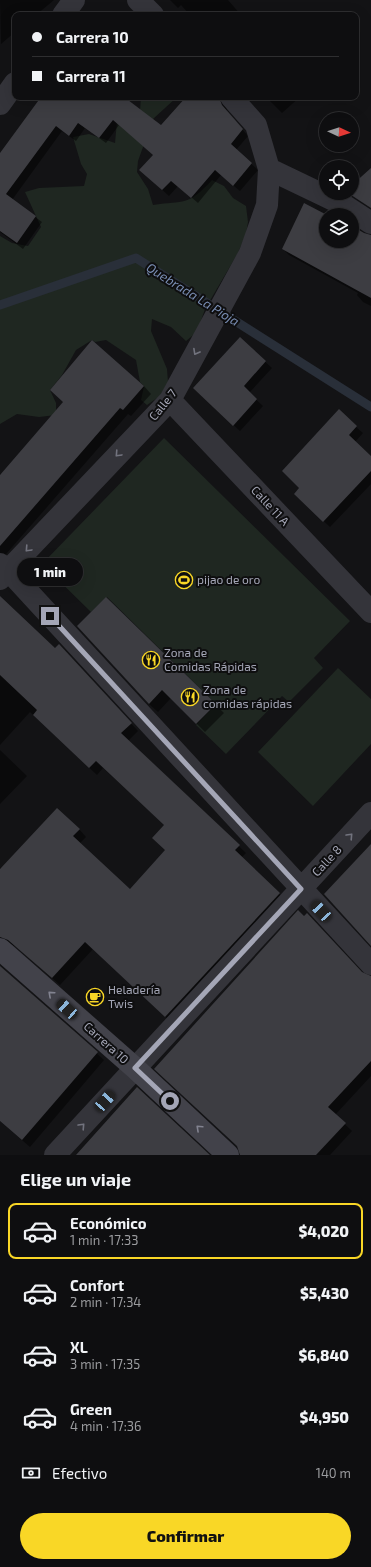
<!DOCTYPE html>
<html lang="es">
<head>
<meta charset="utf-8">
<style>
  body { margin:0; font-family:"Exo 2",sans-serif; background:#1c1c1e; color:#f1f3f6; height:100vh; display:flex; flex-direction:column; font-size:15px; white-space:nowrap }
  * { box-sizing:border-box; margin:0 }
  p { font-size:13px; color:#9b9c9f }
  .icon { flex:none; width:22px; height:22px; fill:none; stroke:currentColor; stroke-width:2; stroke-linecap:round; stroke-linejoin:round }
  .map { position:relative; height:1155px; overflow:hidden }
  .drawer { display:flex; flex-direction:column; background:#0e0e10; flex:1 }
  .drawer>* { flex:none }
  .top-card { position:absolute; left:12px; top:12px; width:347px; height:88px; border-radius:8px; box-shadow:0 4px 16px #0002,0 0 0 1px #2e2e30; display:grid; align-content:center; height:88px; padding:0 20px; background:#0e0e10 }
  .needle { width:26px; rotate:94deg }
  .buttons { position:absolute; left:319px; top:112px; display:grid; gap:8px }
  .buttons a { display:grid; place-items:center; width:40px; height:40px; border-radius:50%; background:#0e0e10; box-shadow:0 4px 16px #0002,0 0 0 1px #2e2e30; font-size:20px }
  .end { position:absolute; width:18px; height:18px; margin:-9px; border:5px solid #a4a6b6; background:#111; box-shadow:0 0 0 2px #111 }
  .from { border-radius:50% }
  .bubble { position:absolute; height:28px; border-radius:14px; background:#0e0e10; box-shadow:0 4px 16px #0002,0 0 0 1px #2e2e30; font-size:13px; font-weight:800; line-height:28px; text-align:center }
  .car { position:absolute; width:12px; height:24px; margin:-12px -6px; border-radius:5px; box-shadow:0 0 3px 1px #0007; background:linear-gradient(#222 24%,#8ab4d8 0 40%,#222 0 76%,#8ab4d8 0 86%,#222 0) }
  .top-card b { display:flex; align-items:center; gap:14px; height:38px; font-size:15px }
  .top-card b+b { border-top:1px solid #2e2e30 }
  .top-card i { width:10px; height:10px; background:#f1f3f6 }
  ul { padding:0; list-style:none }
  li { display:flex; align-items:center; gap:12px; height:56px; margin:0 8px 6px; padding:0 12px; border:2px solid transparent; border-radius:8px }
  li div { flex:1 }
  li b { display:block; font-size:15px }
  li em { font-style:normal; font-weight:800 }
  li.current { border-color:#f9d726 }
  li>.icon { width:36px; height:36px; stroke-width:1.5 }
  h2 { padding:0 20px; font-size:18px; line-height:48px }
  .pay { display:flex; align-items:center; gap:10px; height:44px; padding:0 20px; font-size:15px }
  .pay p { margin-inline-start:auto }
  .action { display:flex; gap:8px; margin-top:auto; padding:8px 20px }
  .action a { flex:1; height:46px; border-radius:24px; background:#f9d726; color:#111; font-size:16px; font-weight:800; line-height:46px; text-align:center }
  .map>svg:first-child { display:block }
  .green { fill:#1f2721 }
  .shadow { fill:#0007 }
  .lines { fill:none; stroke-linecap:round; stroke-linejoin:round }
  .stream { stroke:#292f39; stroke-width:9 }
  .building { fill:#3d3d42 }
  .street { stroke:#34343a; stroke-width:22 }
  .secondary { stroke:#42424a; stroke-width:22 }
  .oneway { stroke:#72737e }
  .oneway2 { stroke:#828390 }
  .route { stroke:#a4a6b6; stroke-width:5 }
  .labels { text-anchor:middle; stroke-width:4; stroke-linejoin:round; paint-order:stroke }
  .street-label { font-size:12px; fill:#a4a6b6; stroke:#0e0e0f }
  .poi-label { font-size:12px; fill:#a4a6b6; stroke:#0e0e0f; text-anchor:start }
  .water-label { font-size:13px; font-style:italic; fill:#798db3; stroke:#0e0e0f }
</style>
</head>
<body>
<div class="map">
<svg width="371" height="1155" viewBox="0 0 371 1155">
  <rect width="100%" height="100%" fill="#131315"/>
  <path class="green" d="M141 97H177L153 119 138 161 137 172 148 189 153 205C185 200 187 207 212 180L224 186 233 198 246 206 248 222 246 234 238 253 205 309 197 332 186 341 171 327 152 319 151 331 167 369 168 382 160 396 147 405 141 400 144 386 140 382 136 360 106 340 95 342 92 340 76 350 62 375 50 390 56 403V415L39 417 17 414 0 424V236L12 243 28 246 41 227 25 192 39 188 84 186 87 174 81 164 73 137 89 134 115 143 117 121 140 111Z
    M164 438 350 621 314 658 323 668 289 702 282 696 226 754 196 725 216 704 107 597 91 612 42 564Z
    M338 668 371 699V744L313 806 258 752Z"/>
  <path class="shadow" d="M0 0H54L36 15H15V32L1 44Z
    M170 0H228L241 15H190L181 5 178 8Z
    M42 97H123L161 127 187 97H218L225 104 228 113 248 136 236 150 258 170 240 191 221 175 198 203 178 186 169 196 147 176 154 155 119 125 106 143 85 128 76 141 62 131 12 200 42 222 23 249 0 232V154Z
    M266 97H300L282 113Z
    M352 230 371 240V306L363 302 357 295 358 293 289 255 283 249 326 241H352Z
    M240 339 272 368 249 393 263 406 240 431 201 395Z
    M144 386 151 394 131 416 128 414 0 561V474L1 475Z
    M356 427 363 433 355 442 371 457V484L330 527 295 494Z
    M0 597 55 649 66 653 138 731 128 741 246 853 241 858 287 901 173 1024 93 949 60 985 17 947 10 944 0 947V868L79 829 86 837 80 843 130 890 166 850 165 825 103 768 97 775 30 712 0 745Z
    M106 598 224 713 205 732 171 698 158 712 149 704Z
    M0 750 27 776 0 804Z
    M0 967 104 1060 30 1147 0 1121Z
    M363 974 371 977V1076L335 1115 352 1131 330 1155H241Z"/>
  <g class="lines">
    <path class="stream" d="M0 305 136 258 371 407"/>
  </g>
  <path class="building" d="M41 97H130L128 100 161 125 186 97H219L222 105 243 129 231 144 252 163 233 186 215 170 191 198 171 181 162 190 139 170 153 155 113 120 99 138 78 123 69 136 56 126 6 194 36 216 17 243 0 231V153Z
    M371 168V208L348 193H352V185Z
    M304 203 327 215 326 241H352V226L364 233 371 235V298L282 249Z
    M240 337 266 361 244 386 257 399 233 426 193 388Z
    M92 340 144 386 123 410 120 408 0 546V475L63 402 50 390Z
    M339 409 357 426 349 435 371 456V471L323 522 294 494 299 488 282 471Z
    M0 596 55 648 59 644 132 723 121 733 240 845 235 850 280 893 165 1017 85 942 52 978 8 940 0 937V869L57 808 80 829 73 836 130 889 165 850 152 838 164 825 96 761 89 768 33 715 37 710 0 675Z
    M106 597 216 704 196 724 162 690 149 704 77 626Z
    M371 844V946L324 894Z
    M298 910 304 916 307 913 362 972 371 976V1061L328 1107 346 1123 316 1155H240L237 1146 154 1069Z
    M0 966 98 1052 22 1140 0 1121Z
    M137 1087 210 1155H76Z"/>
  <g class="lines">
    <path class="street" d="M138 0 153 15
      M63 15 74 0
      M0 104 15 83
      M269 169 342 204 371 223
      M170 400 371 612
      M0 564 8 570 371 964
      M0 579 170 400 250 253 267 205 269 169 256 125 231 97
      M55 1155 371 813"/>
    <path class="secondary" d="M0 949 135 1068 228 1155"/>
  </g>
  <defs><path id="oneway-chevron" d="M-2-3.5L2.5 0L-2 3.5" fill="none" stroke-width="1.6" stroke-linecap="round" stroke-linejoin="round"/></defs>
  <g class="oneway">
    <use href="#oneway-chevron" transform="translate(196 352) rotate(119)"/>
    <use href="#oneway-chevron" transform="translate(118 454) rotate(133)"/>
    <use href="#oneway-chevron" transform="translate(28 549) rotate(133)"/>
    <use href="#oneway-chevron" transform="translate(350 836) rotate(-47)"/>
    <use href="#oneway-chevron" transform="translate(82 1126) rotate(-47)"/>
  </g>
  <g class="oneway2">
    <use href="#oneway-chevron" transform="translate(51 994) rotate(-138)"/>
    <use href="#oneway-chevron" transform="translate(199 1128) rotate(-137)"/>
  </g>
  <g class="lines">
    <path class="route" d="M50 616 301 889 135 1068 170 1101"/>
  </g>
  <defs>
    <symbol id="stadium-ring" viewBox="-11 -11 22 22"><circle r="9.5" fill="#0e0e0f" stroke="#f9d726" stroke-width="1.5"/><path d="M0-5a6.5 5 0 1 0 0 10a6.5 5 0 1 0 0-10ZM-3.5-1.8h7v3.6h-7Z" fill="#f9d726"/></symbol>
    <symbol id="restaurant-ring" viewBox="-11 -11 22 22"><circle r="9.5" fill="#0e0e0f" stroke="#f9d726" stroke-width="1.5"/><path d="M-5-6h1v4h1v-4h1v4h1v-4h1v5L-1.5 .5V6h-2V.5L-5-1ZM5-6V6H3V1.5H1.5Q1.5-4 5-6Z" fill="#f9d726"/></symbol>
    <symbol id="cafe-ring" viewBox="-11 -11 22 22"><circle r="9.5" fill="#0e0e0f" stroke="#f9d726" stroke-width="1.5"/><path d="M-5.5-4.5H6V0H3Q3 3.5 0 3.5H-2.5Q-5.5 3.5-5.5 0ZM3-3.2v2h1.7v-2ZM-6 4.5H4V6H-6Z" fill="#f9d726"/></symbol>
  </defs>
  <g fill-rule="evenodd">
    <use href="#stadium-ring" x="174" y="570" width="20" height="20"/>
    <use href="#restaurant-ring" x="141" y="650" width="20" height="20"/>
    <use href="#restaurant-ring" x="180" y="687" width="20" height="20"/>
    <use href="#cafe-ring" x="85" y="987" width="20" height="20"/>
  </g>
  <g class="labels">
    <g class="street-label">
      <text transform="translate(163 405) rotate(-51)" y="4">Calle 7</text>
      <text transform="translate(270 506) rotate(47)" y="4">Calle 11 A</text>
      <text transform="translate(327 861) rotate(-47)" y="4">Calle 8</text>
      <text transform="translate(106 1043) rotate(42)" y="4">Carrera 10</text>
    </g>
    <g class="poi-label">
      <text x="197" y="584">pijao de oro</text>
      <text x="164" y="657">Zona de<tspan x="164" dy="14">Comidas Rápidas</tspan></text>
      <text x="203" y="694">Zona de<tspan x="203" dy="14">comidas rápidas</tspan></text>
      <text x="108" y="994">Heladería<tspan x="108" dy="14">Twis</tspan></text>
    </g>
    <g class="water-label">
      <text transform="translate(193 294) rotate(32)" y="5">Quebrada La Pioja</text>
    </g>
  </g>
</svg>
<div class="buttons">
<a><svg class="needle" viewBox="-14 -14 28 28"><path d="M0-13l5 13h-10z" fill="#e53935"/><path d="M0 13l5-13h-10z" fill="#9b9c9f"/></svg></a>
<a><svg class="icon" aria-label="locate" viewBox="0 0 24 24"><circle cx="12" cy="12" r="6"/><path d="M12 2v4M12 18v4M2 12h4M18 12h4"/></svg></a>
<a><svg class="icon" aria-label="layers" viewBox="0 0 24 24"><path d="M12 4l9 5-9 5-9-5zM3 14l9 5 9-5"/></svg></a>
</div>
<i class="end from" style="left:170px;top:1101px"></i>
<i class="end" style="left:50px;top:616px"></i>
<div class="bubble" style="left:17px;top:558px;width:66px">1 min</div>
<i class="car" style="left:321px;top:911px;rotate:317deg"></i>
<i class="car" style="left:67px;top:1009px;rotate:312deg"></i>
<i class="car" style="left:105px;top:1101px;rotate:42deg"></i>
<div class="top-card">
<b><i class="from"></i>Carrera 10</b>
<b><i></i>Carrera 11</b>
</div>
</div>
<section class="drawer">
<h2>Elige un viaje</h2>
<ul>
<li class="current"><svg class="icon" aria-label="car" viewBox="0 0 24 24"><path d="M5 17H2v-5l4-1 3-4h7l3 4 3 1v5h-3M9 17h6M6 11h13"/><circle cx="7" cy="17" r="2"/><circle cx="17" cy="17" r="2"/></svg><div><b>Económico</b><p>1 min · 17:33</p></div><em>$4,020</em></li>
<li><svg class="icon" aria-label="car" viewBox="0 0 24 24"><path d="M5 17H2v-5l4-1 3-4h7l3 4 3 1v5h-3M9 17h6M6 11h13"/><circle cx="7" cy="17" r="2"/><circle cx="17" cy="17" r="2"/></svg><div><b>Confort</b><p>2 min · 17:34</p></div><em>$5,430</em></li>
<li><svg class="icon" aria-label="car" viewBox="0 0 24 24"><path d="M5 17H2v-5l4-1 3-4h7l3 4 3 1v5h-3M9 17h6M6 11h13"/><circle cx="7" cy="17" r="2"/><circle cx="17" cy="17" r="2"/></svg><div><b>XL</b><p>3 min · 17:35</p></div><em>$6,840</em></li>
<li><svg class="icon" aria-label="car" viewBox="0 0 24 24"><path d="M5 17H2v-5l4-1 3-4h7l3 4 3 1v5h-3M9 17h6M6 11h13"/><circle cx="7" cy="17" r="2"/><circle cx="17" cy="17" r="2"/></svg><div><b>Green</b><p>4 min · 17:36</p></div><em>$4,950</em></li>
</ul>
<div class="pay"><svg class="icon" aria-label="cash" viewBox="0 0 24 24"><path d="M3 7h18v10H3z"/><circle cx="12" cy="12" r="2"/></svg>Efectivo<p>140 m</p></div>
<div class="action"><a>Confirmar</a></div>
</section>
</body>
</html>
